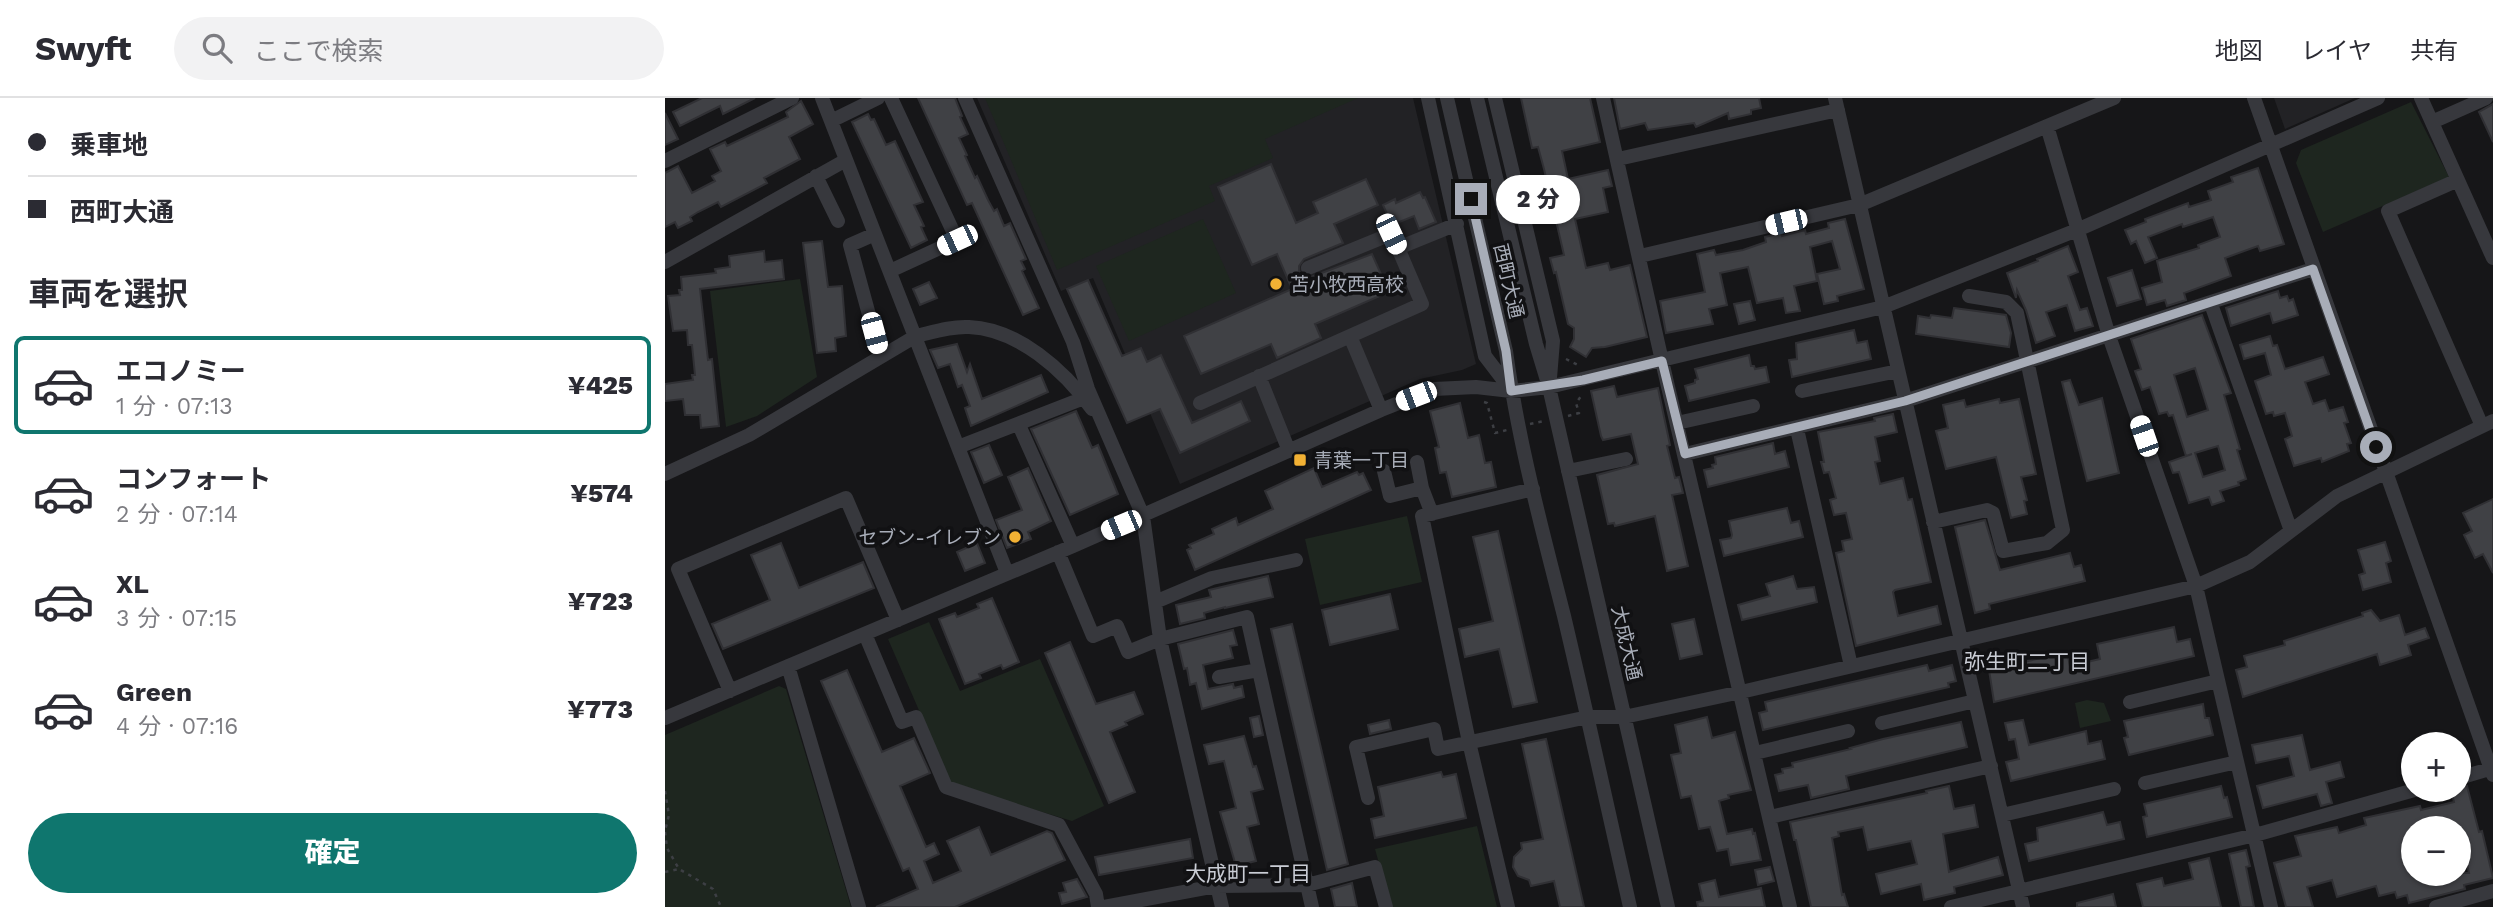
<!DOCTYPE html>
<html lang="ja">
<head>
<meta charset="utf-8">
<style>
  body { margin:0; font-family:"Work Sans","Noto Sans JP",sans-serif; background:#f2f2f3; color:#2b2b33; height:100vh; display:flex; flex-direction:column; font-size:26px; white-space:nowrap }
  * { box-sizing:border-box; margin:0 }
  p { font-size:23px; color:#7c7c81 }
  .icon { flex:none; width:38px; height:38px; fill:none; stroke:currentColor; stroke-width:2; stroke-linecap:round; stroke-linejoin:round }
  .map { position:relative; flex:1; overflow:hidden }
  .sheet { display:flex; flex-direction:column; background:#fff; width:665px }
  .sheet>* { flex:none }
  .banner { display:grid; align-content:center; height:154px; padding:0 28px; background:#fff }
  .tools { position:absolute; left:1736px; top:634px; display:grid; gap:14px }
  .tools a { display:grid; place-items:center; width:70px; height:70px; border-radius:50%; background:#fff; box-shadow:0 2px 5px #0004; font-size:35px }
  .end { position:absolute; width:32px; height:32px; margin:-16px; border:9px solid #a8adb8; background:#111; box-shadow:0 0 0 4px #111 }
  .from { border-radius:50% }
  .bubble { position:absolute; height:49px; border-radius:24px; background:#fff; box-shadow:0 2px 5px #0004; font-size:23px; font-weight:800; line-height:49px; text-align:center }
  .car { position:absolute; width:21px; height:42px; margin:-21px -10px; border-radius:9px; box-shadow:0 0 5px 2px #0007; background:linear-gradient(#fff 24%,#345 0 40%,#fff 0 76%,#345 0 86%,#fff 0) }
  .banner b { display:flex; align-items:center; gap:24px; height:66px; font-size:26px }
  .banner b+b { border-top:2px solid #e1e1e2 }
  .banner i { width:18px; height:18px; background:#2b2b33 }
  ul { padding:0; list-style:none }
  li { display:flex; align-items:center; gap:21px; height:98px; margin:0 14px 10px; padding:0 14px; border:4px solid transparent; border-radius:10px }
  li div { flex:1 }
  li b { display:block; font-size:26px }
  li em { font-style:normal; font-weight:800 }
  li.selected { border-color:#0f766e }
  li>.icon { width:63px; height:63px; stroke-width:1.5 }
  h2 { padding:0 28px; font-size:32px; line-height:84px }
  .button { display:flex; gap:14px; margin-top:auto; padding:14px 28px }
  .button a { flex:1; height:80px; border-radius:42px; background:#0f766e; color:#fff; font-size:28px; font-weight:800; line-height:80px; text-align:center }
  header { display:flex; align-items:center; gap:42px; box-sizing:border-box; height:98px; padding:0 35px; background:#fff; border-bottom:2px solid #e1e1e2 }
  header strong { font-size:33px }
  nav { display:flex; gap:38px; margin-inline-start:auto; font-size:24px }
  .search { width:490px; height:63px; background:#f2f2f3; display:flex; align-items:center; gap:18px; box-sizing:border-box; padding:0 24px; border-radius:38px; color:#7c7c81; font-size:26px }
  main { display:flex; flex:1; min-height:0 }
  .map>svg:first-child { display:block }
  .built { fill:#222225 }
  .green { fill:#1e261f }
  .building { fill:#404145; stroke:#303034; stroke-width:2; fill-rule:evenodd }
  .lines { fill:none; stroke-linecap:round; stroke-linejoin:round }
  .path { stroke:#3d3f44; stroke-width:2.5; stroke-dasharray:3.5 5; stroke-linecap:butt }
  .minor { stroke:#37383d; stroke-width:14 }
  .route { stroke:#a8adb8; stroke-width:9 }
  .poi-dot { fill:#f2b134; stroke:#111113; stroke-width:2.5 }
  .labels { text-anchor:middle; stroke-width:7; stroke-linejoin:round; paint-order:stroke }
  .street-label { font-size:19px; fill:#a8adb8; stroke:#111113 }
  .poi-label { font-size:19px; fill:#a8adb8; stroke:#111113; text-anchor:start }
  .neighbourhood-label { font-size:21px; fill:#c9ccd4; stroke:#111113 }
</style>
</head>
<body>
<header>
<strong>Swyft</strong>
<div class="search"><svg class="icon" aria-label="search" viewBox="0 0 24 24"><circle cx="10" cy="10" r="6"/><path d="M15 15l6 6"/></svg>ここで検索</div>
<nav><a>地図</a><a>レイヤ</a><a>共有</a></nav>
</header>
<main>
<section class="sheet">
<div class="banner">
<b><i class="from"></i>乗車地</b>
<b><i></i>西町大通</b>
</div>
<h2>車両を選択</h2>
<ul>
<li class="selected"><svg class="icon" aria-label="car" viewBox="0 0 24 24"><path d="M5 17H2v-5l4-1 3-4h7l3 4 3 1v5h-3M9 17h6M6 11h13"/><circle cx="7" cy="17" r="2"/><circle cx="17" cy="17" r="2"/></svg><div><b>エコノミー</b><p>1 分 · 07:13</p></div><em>¥425</em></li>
<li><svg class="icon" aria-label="car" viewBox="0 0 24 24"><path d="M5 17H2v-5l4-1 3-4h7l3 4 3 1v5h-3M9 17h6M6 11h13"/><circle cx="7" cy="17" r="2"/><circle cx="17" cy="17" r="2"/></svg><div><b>コンフォート</b><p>2 分 · 07:14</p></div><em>¥574</em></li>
<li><svg class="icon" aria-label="car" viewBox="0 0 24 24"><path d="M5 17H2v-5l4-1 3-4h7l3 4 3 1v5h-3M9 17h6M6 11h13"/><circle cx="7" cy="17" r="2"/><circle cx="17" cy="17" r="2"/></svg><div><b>XL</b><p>3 分 · 07:15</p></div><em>¥723</em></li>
<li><svg class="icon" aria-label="car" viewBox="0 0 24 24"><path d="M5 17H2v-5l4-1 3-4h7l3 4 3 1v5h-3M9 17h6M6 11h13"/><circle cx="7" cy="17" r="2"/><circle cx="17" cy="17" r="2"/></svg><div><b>Green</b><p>4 分 · 07:16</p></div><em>¥773</em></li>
</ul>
<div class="button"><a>確定</a></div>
</section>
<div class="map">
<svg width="1828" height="809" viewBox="0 0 1828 809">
  <rect width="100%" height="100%" fill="#161618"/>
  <path class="built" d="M312 0H748L811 266 797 272 755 281 515 386 428 180 396 193Z
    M1609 0H1690L1620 31Z"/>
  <path class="green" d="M320 0H693L600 41 608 60 544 88 550 103 392 172Z
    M1746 4 1784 79 1658 134 1631 65 1636 52Z
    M538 121 571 195 464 243 431 168Z
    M135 181 152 279 92 318 61 329 45 193Z
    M742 418 757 484 655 507 640 441Z
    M264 524 295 593 375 561 439 708 407 723 286 686 223 541Z
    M114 588 121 591 186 809H0V637Z
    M1422 602 1439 605 1446 623 1415 630 1410 605Z
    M812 728 832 809H726L710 751Z"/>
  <path class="building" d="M37 0H90L58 16 55 8 15 28 8 14Z
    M253 0H290L297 18 295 19 303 36 294 40 302 57 300 58 310 80 312 78 323 102 329 113 332 111 339 128 345 125 361 161 356 163 360 171 357 173 374 210 358 217 307 105 302 107Z
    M856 0H925L935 44 897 53 903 81 943 72 947 88 938 90 943 114 910 121 921 170 943 165 945 172 965 167 982 239 940 249 927 250 921 259 905 249 909 241V230L903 226 891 174 889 175 885 160 899 157 879 71 873 49 867 50Z
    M949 0H1094L1096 10 1086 12V16L1064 21 1063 15 1031 29 1029 25 983 32 980 25 955 31Z
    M136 3 148 26 124 39 135 61 99 80 102 85 56 109 53 104 33 114 25 119 27 123 13 130 10 124 0 129V75L13 68 27 95 50 83 47 78 56 73 45 51 60 44 62 48 123 19 121 14Z
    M1828 6V44L1814 14Z
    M0 15 13 41 0 47Z
    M203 16 206 22 209 21 221 47 230 43 258 104 249 107 259 128 256 129 262 142 246 150 187 24Z
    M606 66 631 125 653 115 648 104 701 81 713 107 669 126 678 145 639 161 634 168V173L638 178 646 179 707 156 724 194 650 226 656 240 612 260 606 246 536 276 519 238 627 191 612 156 587 167 553 89Z
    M1593 70 1619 146 1595 153 1593 148 1560 160 1566 178 1519 195 1521 202 1502 208 1500 202 1482 207 1477 190 1497 184 1492 163 1534 150 1533 147 1555 139 1548 119 1518 129 1517 126 1483 139 1492 160 1480 165 1471 143 1466 146 1460 132 1481 124 1480 121 1523 105 1524 109 1546 102 1543 93 1568 84 1566 79Z
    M755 94 758 100 760 99 771 124 754 131 749 118 727 127 718 107 730 101 731 105Z
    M1180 121 1199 191 1172 198 1173 203 1159 206 1152 176 1175 171 1167 143 1145 149 1152 183 1129 188 1135 213 1121 215 1118 200 1092 205 1083 169 1055 175 1062 207 1044 211 1048 226 1001 235 995 203 1040 194 1032 156 1049 152 1051 157 1078 152 1101 144 1100 139 1116 135 1117 138 1140 132 1141 136 1164 130 1163 125Z
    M157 143 163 189 177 188 181 238 170 240 171 253 152 255 138 145Z
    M1403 148 1413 174 1403 178 1415 212 1422 210 1428 228 1410 233 1402 207 1381 214 1390 238 1371 245 1361 212 1352 192 1351 200 1342 175 1373 163 1372 161Z
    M99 153 100 164 117 162 119 181 35 191 43 262 47 261 54 328 36 330 35 317H20L18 301 0 303V286L28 282 27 277H30L27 247H23L22 232 8 233 3 198 15 197 14 192H17L16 179 51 175 50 171 65 169 64 158Z
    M1467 172 1476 201 1452 208 1443 180Z
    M423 182 457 258 476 250 482 264 496 257 527 325 576 303 585 323 515 355 495 311 462 325 402 191Z
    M264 184 272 200 255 207 248 191Z
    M1613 193 1615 200 1622 198 1624 203 1628 201 1633 217 1608 225 1605 215 1566 228 1561 210Z
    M1085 203 1090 222 1074 226 1069 206Z
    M1289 210 1341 217 1346 235 1344 249 1251 236 1253 218 1265 220 1266 217 1287 220Z
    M1537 217 1566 295 1559 297 1575 351 1572 352 1581 381 1573 384 1574 387 1555 393 1559 403 1547 407 1544 399 1524 405 1514 374 1508 375 1504 364 1527 356 1521 358 1508 317 1504 318 1502 314 1494 316 1485 289 1477 292 1470 273 1476 271 1466 241ZM1530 270 1543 312 1522 319 1509 277ZM1553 348 1560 372 1538 379 1530 355Z
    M1189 232 1192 245 1202 243 1206 261 1127 279 1124 262 1132 261 1131 245Z
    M1605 238 1608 248 1612 247 1620 271 1658 259 1664 276 1640 284 1648 306 1660 302 1664 313 1678 309 1683 324 1679 325 1686 345 1682 346 1684 353 1657 364 1656 360 1629 368 1620 341 1627 338 1620 315 1609 318 1608 314 1601 316 1590 283 1606 277 1600 255 1579 261 1575 247Z
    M292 246 302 274 305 266 317 301 376 277 383 294 306 328 300 310 305 308 297 287 293 289 285 266 273 270 265 252Z
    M1084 257 1086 268H1089L1090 271 1101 269 1104 284 1024 303 1020 288 1030 285V282L1033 281 1030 271Z
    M1405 282 1414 307 1437 300 1454 375 1422 383 1397 284Z
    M949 288 952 299 993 290 1005 347 1002 348 1010 380 1014 379 1018 395 1007 397 1023 468 1002 473 990 418 950 428 949 425 943 426 932 377 973 366 966 336 938 342 936 338 926 293Z
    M1334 301 1335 305 1354 301 1371 376 1356 379 1362 402 1359 403 1362 416 1346 420 1331 359 1281 371 1271 333 1283 330 1278 307 1299 302 1301 309Z
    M795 305 803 340 814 337 820 365 826 364 831 389 787 399 781 374 775 375 770 350 774 349 765 313Z
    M411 313 427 350 433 347 453 396 405 417 366 331Z
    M1228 316 1232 334 1210 339 1215 363 1210 364 1215 386 1238 380 1243 402 1247 401 1266 484 1230 492 1228 494 1233 518 1272 508 1276 526 1191 548 1171 455 1179 453 1177 443 1187 441 1181 415 1169 417 1165 402 1171 400 1164 374 1159 375 1156 364H1159L1153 334 1210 323 1209 320Z
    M1108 345 1110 356 1120 353 1124 369 1043 389 1039 372 1048 370 1047 367 1051 366 1050 359Z
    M324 347 337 377 319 385 306 354Z
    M363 370 386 423 363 434 366 441 342 450 331 422 357 412 343 379Z
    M649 370 657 389 692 374 694 377 698 375 706 392 530 472 522 452 526 450 524 447 549 436 547 431 571 420 573 427 608 411 600 393Z
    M1828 401V475L1818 456 1810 460 1799 437 1807 433 1798 415Z
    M1122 410 1126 425 1134 423 1138 439 1059 458 1055 442 1066 440 1067 437 1064 423Z
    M1320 422 1335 472 1405 455 1409 469 1416 467 1420 483 1324 506 1325 511 1310 515 1290 429Z
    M833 433 872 604 848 609 834 551 800 559 794 531 828 523 808 439Z
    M1720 444 1726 463 1721 465 1726 484 1698 492 1694 477 1700 475 1693 452Z
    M116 445 134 490 198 464 209 490 58 551 47 526 105 502 86 457Z
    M312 445 320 465 300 473 292 454Z
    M603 478 608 499 560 510V509L539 515 540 520 515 526 511 507 546 499 544 492Z
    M1128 478 1132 491 1149 489 1152 504 1077 522 1073 507 1105 498 1101 486Z
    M725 496 733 531 665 547 657 512Z
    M327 500 354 564 338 571 336 567 314 576 316 580 300 586 274 521 290 515 292 519 314 510 312 506Z
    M1706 512 1715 523 1734 517 1740 537 1760 530 1764 540 1743 547 1746 557 1715 567 1712 556 1578 599 1571 572 1582 569 1579 558 1620 547 1619 543 1698 518 1697 515Z
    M1029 521 1037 556 1015 561 1007 526Z
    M627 526 683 766 662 772 606 531Z
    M1509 529 1512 544 1525 541 1529 558 1329 604 1324 572 1402 554 1405 568 1409 567 1435 561 1432 546Z
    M568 532 572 547 565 548 568 560 538 567 543 591 568 586 569 590 577 588 579 599 537 611 531 585 525 587 522 570 519 571 513 546Z
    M405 544 431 606 469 594 478 616 460 624 462 627 445 634 470 694 444 705 380 555Z
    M1262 567 1264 573 1287 567 1291 583 1283 585 1284 589 1098 632 1094 615 1102 613 1100 604Z
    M182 572 217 654 249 640 265 675 235 688 261 749 269 745 274 756 259 763 268 785 296 773 282 743 314 729 326 757 382 733 387 735 400 762 290 809H211L253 791 244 770 238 773 156 583Z
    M1538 606 1540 620H1544L1548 637 1464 657 1459 640 1463 639 1459 623Z
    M594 618 598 637 589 639 585 620Z
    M1042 619 1047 640 1070 634 1086 692 1063 697 1064 700 1054 703 1062 736 1087 731 1088 736 1090 735 1096 762 1066 767 1063 751 1052 753 1045 729 1034 731 1026 698 1016 700 1006 657 1016 655 1010 627Z
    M724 622 726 631 705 636 703 627Z
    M1358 622 1364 647 1421 633 1423 646 1436 643 1440 661 1346 683 1341 664 1354 661 1350 641 1344 642 1340 625Z
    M1296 624 1302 649 1181 678 1184 691 1146 700 1143 687 1114 693 1110 677 1118 675 1117 671 1128 669 1127 665 1186 651 1185 650 1218 641Z
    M1637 637 1645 672 1675 664 1679 679 1661 684 1667 705 1656 708 1652 696 1598 710 1592 688 1629 678 1624 658 1591 665 1587 647Z
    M579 638 588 669 591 668 598 691 586 694 594 726 582 729 591 763 571 768 555 714 571 710 559 663 544 666 539 647Z
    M881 641 919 809H895L889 783 866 788 864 782 853 778 848 769 849 759 857 751 856 745 878 741 857 646Z
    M776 674 778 679 791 676 801 720 710 740 706 721 719 718 713 689Z
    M1284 688 1289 711 1309 707 1313 729 1278 736 1284 774 1333 759 1338 777 1289 789 1290 795 1259 802 1256 786 1216 796 1211 776 1252 766 1246 743 1203 752 1198 729 1173 734 1174 738 1167 740 1177 797 1179 796 1183 809H1146L1131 742H1129L1125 724 1262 695 1261 693Z
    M1556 688 1559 700 1562 699 1567 719 1482 739 1478 719 1482 718 1479 706Z
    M1802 688 1814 734 1817 733 1828 780 1799 787 1800 791 1744 805 1742 797 1732 800 1730 794 1714 798 1711 788 1672 799 1667 782 1642 789 1648 809H1621L1609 765 1636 758 1630 738 1672 729 1674 735 1701 727 1699 720 1755 708 1756 712 1789 704 1786 692ZM1748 730H1794L1804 775H1748Z
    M1438 714 1442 727 1455 724 1459 741 1364 763 1360 746 1373 743 1372 730Z
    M525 741 528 760 434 777 430 759Z
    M1581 752 1585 768 1581 769 1589 809H1576L1564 756Z
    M1544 760 1556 809H1478L1472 786 1497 780 1499 788 1528 781 1524 765Z
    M1105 769 1109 783 1093 787 1090 772Z
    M412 781 422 799 397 806 394 795 401 794 398 785Z
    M1050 782 1054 799 1096 790 1100 809H1033L1032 804 1038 803 1034 786Z
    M687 785 692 809H670L666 791Z
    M1448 796 1451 809H1412V805Z"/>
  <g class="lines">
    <path class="path" d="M901 261 913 267
      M819 304 822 305 830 335 842 332
      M903 318 914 315 911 305 917 297
      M865 326 879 323
      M0 693 4 717 0 733
      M0 734 2 750 14 771 48 791 56 809
      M0 774 14 771"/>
    <path class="minor" d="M157 0 342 475
      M300 0 408 244 423 291 478 418 495 541 557 809
      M763 0 820 258 846 292
      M782 0 841 253C853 343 877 431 899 518 922 615 943 712 965 809
      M812 0 871 246 884 289 1003 809
      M830 0 888 243 885 280
      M938 0 997 263 1125 809
      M1170 0 1358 809
      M1589 0 1828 677
      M1756 0 1828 160
      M166 23 213 0
      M1767 24 1821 0
      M1382 28 1444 238 1531 488 1606 809
      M953 61 1173 12
      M0 63 127 0
      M151 78 173 123
      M1793 82 1723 113 1817 328
      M210 136 185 147 215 257
      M975 158 1194 107 1449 0
      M0 164 181 62
      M643 170 726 136 733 150
      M225 173 292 142 226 0
      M1546 206 1626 433
      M685 238 716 312
      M594 278 624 353
      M1137 293 1233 273
      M535 305 757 206 733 150 792 126
      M1012 325 1088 308
      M354 327 408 448
      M1132 331 1186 568
      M293 349 419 300
      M1020 356 1240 303 1648 171
      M752 364 757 390
      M719 373 725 398 757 390 767 416
      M903 373 961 361
      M0 376 84 337 251 238C268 234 286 228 304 229 353 231 399 272 427 311
      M1268 424 1322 412 1328 415 1338 453 1382 445 1398 432 1352 215 1341 204 1304 198
      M393 454 428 538 452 528 463 554 495 541 582 519 647 809
      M490 504 547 480 631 462
      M200 536 237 624 251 619 281 689 394 727 431 796 433 809
      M123 568 194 809
      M554 579 594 572
      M65 593 13 471 181 400 233 522
      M1465 604 1553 583
      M0 620 408 448 716 312 769 291 811 289 846 293 884 289 1218 209 1412 132 1713 0
      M1217 625 1310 603
      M1090 655 1183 633
      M1794 680 1828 670
      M1480 685 1572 664
      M703 700 691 649 769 631 773 651 923 619H959L1076 594 1531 488 1585 464 1672 398 1828 323
      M1337 717 1449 691
      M1105 719 1326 668
      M439 809 551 788 642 787 710 769 721 809
      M843 809 804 644 757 418 868 391
      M1286 809 1590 737 1753 691
      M1771 809 1828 793"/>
  </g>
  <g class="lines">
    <path class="route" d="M806 101 841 253 846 293 918 282 997 263 1020 356 1240 303 1648 171 1711 349"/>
  </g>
  <g class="poi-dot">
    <circle cx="611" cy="186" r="7"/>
    <rect x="628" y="355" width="14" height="14" rx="3.5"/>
    <circle cx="350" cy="439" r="7"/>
  </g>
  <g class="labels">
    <g class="street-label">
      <text transform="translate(844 183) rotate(77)" y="7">西町大通</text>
      <text transform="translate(962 545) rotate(77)" y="7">大成大通</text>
    </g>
    <g class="poi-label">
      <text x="625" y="193">苫小牧西高校</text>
      <text x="649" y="369">青葉一丁目</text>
      <text x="336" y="446" text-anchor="end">セブン-イレブン</text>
    </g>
    <g class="neighbourhood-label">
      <text x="1362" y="571">弥生町二丁目</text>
      <text x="583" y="783">大成町一丁目</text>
    </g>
  </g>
</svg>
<div class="tools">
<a>+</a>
<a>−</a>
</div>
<i class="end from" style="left:1711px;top:349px"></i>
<i class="end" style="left:806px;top:101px"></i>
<div class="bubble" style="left:831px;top:77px;width:84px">2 分</div>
<i class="car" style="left:1121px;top:124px;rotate:257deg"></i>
<i class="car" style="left:726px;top:136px;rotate:155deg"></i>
<i class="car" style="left:292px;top:142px;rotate:245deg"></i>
<i class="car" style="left:209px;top:235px;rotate:165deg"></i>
<i class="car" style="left:751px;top:298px;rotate:249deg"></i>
<i class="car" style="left:1479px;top:338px;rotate:341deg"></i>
<i class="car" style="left:456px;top:427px;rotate:247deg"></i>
</div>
</main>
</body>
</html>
